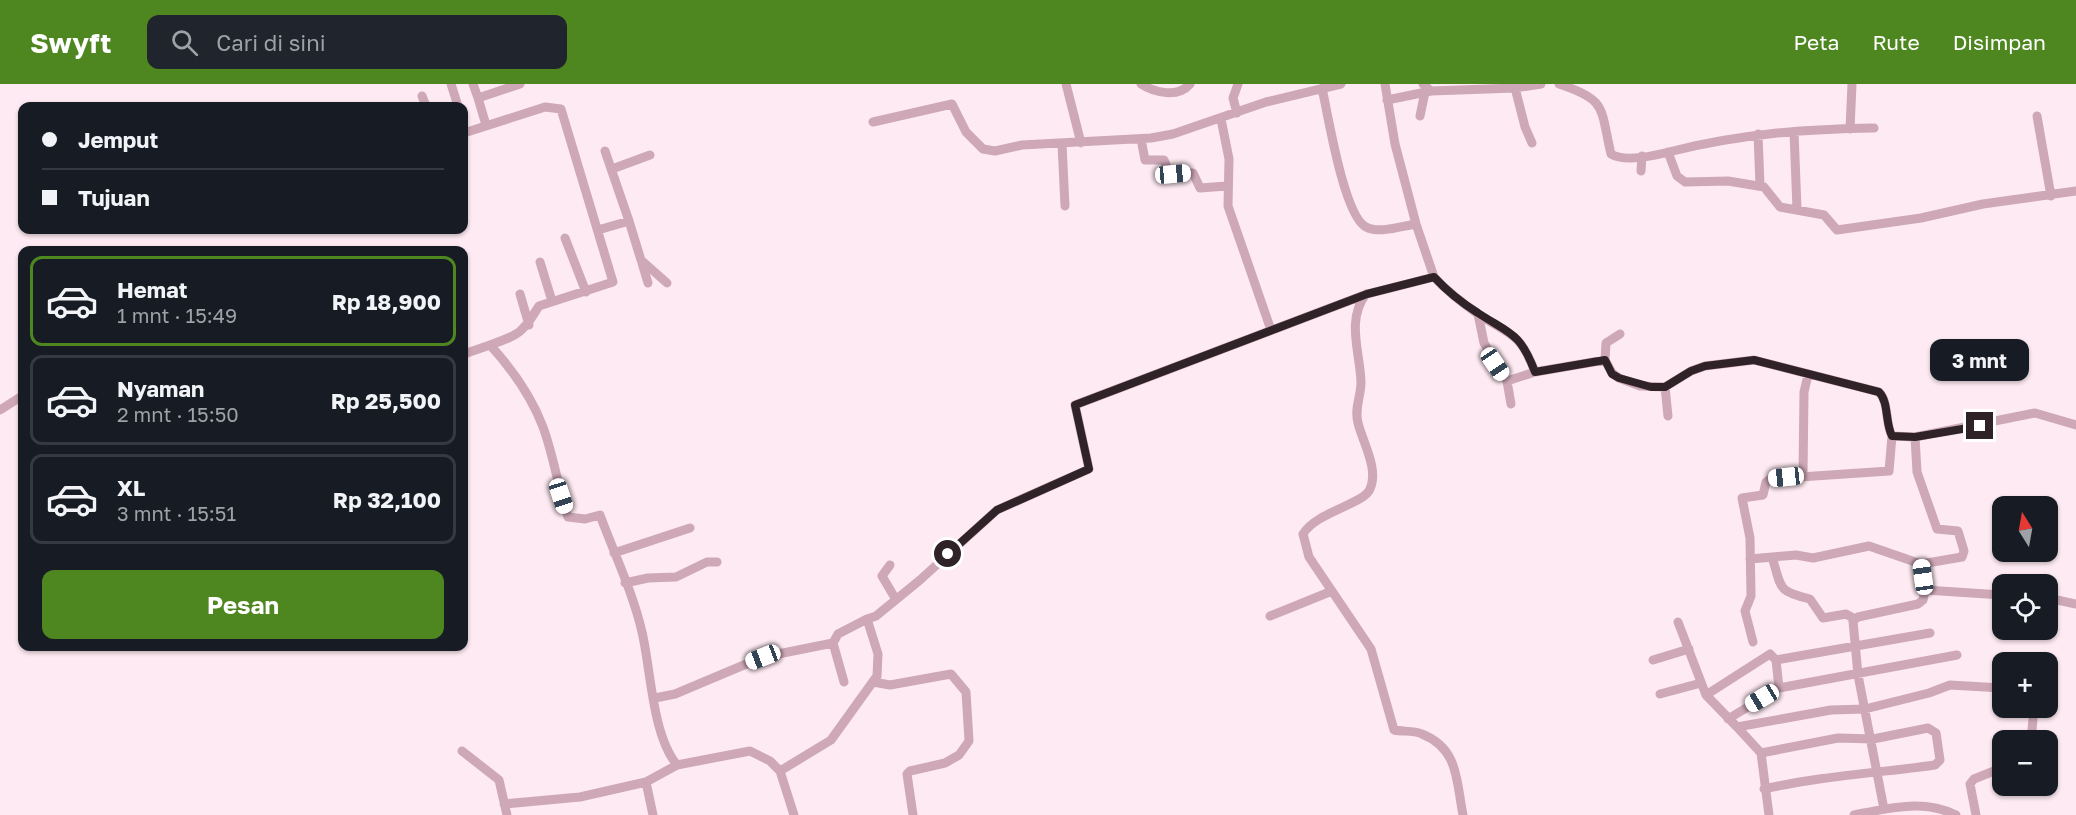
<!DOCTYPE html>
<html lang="id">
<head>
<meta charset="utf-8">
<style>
  body { margin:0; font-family:"Golos Text",sans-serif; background:#20242c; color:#f1f3f6; height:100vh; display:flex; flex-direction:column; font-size:22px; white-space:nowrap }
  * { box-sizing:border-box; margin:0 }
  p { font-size:20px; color:#9ea1a6 }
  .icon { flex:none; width:33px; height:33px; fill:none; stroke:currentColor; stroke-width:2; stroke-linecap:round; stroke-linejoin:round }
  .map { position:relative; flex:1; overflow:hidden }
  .sheet { position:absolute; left:18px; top:162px; width:450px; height:405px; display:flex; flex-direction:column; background:#171b24; border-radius:12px; box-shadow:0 2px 4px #0004 }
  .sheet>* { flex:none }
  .banner { position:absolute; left:18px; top:18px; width:450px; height:132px; border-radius:12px; box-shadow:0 2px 4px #0004; display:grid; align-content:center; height:132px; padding:0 24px; background:#171b24 }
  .needle { width:39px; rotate:349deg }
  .controls { position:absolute; left:1992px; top:412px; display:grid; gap:12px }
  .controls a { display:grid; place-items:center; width:66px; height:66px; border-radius:12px; background:#171b24; box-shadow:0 2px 4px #0004; font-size:30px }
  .end { position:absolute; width:27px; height:27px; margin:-14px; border:8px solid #2f2328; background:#fff; box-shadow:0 0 0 3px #fff }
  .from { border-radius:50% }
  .bubble { position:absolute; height:42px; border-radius:12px; background:#171b24; box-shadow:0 2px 4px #0004; font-size:20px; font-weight:700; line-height:42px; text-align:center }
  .car { position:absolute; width:18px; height:36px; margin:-18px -9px; border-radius:8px; box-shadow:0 0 4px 2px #0007; background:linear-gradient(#fff 24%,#345 0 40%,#fff 0 76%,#345 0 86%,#fff 0) }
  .banner b { display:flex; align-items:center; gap:21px; height:57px; font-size:22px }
  .banner b+b { border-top:2px solid #363941 }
  .banner i { width:15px; height:15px; background:#f1f3f6 }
  ul { padding:10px 0 0; list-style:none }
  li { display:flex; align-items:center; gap:18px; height:90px; margin:0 12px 9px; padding:0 12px; border:3px solid #363941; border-radius:12px }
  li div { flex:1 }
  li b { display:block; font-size:22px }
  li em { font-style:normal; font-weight:700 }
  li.active { border-color:#4e8620 }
  li>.icon { width:54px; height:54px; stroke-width:1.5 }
  .button { display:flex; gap:12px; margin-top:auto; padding:12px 24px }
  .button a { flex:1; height:69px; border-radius:12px; background:#4e8620; color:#fff; font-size:24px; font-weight:700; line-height:69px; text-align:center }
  header { display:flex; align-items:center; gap:36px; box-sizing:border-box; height:84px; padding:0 30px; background:#4e8620; color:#fff }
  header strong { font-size:28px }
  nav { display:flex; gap:33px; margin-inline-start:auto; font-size:21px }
  .search { width:420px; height:54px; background:#20242c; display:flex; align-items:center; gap:15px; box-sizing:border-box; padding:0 21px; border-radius:12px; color:#9ea1a6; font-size:22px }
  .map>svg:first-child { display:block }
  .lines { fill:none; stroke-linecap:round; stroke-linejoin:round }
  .minor { stroke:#cea8b7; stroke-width:9 }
  .route { stroke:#2f2328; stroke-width:8 }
</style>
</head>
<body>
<header>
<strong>Swyft</strong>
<div class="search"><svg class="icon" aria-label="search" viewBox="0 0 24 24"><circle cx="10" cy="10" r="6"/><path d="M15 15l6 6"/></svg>Cari di sini</div>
<nav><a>Peta</a><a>Rute</a><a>Disimpan</a></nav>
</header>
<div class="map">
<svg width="2076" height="731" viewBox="0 0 2076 731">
  <rect width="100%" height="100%" fill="#feeaf2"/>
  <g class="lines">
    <path class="minor" d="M451 0 458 22
      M473 0 478 14
      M1066 0 1081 59
      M1141 0C1155 9 1178 14 1190 0
      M1385 0 1395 60 1416 140 1434 193
      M1423 0 1431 7 1515 4 1541 0
      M1559 0C1608 16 1600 24 1611 70 1625 79 1657 71 1673 67 1740 50 1806 45 1874 44
      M1322 4C1328 31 1344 132 1366 143 1379 150 1402 142 1416 140
      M1515 4 1525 43 1532 59
      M422 12 426 22
      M1387 16 1431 7
      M1237 29 1233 14 1238 0
      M1420 32 1425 8
      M2037 32 2051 112
      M1221 35 1229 75 1228 122 1271 246
      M873 38 952 20 966 48 983 65 995 67 1022 61 1151 54 1173 50 1266 18 1341 0
      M486 41 478 14 520 0
      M1850 45 1852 0
      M1794 48 1797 125
      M464 49 545 23 561 25 613 198 539 222C522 249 521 250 490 261
      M1758 50 1760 102
      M1141 55 1145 76H1164L1170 90 1193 89 1200 104 1227 102
      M1062 60 1065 122
      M1668 68 1677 92 1685 98 1728 97 1764 103 1780 123 1824 131 1837 146 1921 134 1983 120 2076 107
      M612 85 650 71
      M1641 87 1642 72
      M629 137 641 176 667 199
      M598 146 629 137 605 67
      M565 154 586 208
      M540 178 552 217
      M642 179 648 199
      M520 210 529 241
      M1366 210C1346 236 1360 268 1361 298 1361 313 1354 324 1358 339 1363 359 1379 385 1370 405 1364 420 1316 428 1303 450L1309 473 1371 565 1394 646C1403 648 1413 646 1422 650 1459 665 1456 696 1463 731
      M1478 230 1484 259 1507 297
      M464 270 490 261C511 284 532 314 543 343 554 373 558 404 568 433L585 435 600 431C614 469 633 509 642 548 651 586 652 651 677 681
      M1605 276 1606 259 1620 250
      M1665 303 1668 332
      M1511 320 1507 297 1535 288
      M0 326 22 312
      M1803 391 1804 308 1808 291
      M614 469 690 444
      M1772 473C1782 505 1777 507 1810 515L1823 534 1846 530 1855 535
      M1750 475 1796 471 1813 474 1869 462 1921 480 1962 473 1964 467 1958 447 1937 445 1917 388 1915 353
      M890 481 882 492 895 514
      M625 499 648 494 676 493 707 478H717
      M1925 506 2002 511
      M2048 514 2076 520
      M1270 532 1332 507
      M1678 538 1706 611 1737 643 1831 626 1865 625 1929 609 1950 601 2002 604
      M1930 549 1776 576 1779 604 1957 571
      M1753 558 1745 527 1751 512 1750 454 1742 414 1763 411 1766 398 1770 395 1889 387 1892 352
      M1653 576 1689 565
      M844 598 833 559 838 550 867 535
      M873 598 890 601 951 590 966 608 969 657 959 671 945 679 910 687 907 690 913 731
      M1660 610 1701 599
      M1706 611 1770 570 1776 576
      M655 614 675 610 763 573 833 559
      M1728 635 1779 604
      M1737 643 1761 669 1769 731
      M2032 646 2034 624
      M462 667 499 696 507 731
      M1761 669 1838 654 1873 655 1928 644 1936 649 1940 676 1935 681C1878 689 1821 692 1764 705
      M504 720 580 713 646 698
      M1884 725 1858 591 1853 537 1858 533 1918 520 1923 516 1925 506 1921 480
      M653 731 646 698 677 681 750 667 770 677 780 687
      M794 731 780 687 831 656 877 592 878 570 867 535 876 532 920 496 997 426 1089 385 1075 321 1367 210 1434 193C1447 207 1462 219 1478 230 1510 251 1520 248 1535 288L1605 276 1612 289 1619 294 1640 302 1665 303 1691 287 1705 282 1754 276 1879 308C1889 318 1885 339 1892 352L1915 353 2035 329 2076 341
      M1854 731C1889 724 1923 715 1956 731
      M1976 731 1970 700 1974 695 1994 687"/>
  </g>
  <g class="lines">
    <path class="route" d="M948 470 997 426 1089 385 1075 321 1367 210 1434 193C1447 207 1462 219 1478 229 1510 250 1520 248 1535 288L1605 276 1612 290 1619 294 1651 303H1665L1691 287 1705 282 1754 276 1879 308C1889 318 1885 339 1892 352L1915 353 1980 342"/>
  </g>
</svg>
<div class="controls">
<a><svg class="needle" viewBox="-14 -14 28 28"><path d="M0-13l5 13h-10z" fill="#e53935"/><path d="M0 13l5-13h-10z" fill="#9ea1a6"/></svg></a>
<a><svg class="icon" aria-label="locate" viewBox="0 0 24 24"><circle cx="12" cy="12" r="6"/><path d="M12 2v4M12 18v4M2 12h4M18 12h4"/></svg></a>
<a>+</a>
<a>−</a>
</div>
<i class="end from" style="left:948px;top:470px"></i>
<i class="end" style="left:1980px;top:342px"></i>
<div class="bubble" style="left:1930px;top:255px;width:99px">3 mnt</div>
<i class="car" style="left:1173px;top:90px;rotate:85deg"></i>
<i class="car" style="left:1495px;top:280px;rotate:146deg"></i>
<i class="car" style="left:1786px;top:393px;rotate:264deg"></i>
<i class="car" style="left:561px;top:412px;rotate:162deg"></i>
<i class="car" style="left:1923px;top:493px;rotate:352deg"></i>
<i class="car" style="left:763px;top:573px;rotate:249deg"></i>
<i class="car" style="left:1762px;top:614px;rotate:239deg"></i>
<div class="banner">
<b><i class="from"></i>Jemput</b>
<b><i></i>Tujuan</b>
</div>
<section class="sheet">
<ul>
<li class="active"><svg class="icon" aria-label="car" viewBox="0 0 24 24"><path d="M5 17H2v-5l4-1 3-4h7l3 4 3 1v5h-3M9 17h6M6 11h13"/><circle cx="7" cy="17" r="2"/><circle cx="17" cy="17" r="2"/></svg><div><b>Hemat</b><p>1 mnt · 15:49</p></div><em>Rp 18,900</em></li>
<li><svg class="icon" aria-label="car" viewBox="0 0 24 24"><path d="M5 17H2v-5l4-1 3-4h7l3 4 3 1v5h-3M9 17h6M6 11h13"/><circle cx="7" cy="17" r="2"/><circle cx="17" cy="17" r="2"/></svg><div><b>Nyaman</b><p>2 mnt · 15:50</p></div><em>Rp 25,500</em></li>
<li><svg class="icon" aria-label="car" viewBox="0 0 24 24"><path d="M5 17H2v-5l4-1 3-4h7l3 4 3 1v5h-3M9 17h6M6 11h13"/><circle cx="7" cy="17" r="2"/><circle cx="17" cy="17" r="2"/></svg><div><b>XL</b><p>3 mnt · 15:51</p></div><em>Rp 32,100</em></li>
</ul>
<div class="button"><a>Pesan</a></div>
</section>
</div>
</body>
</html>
